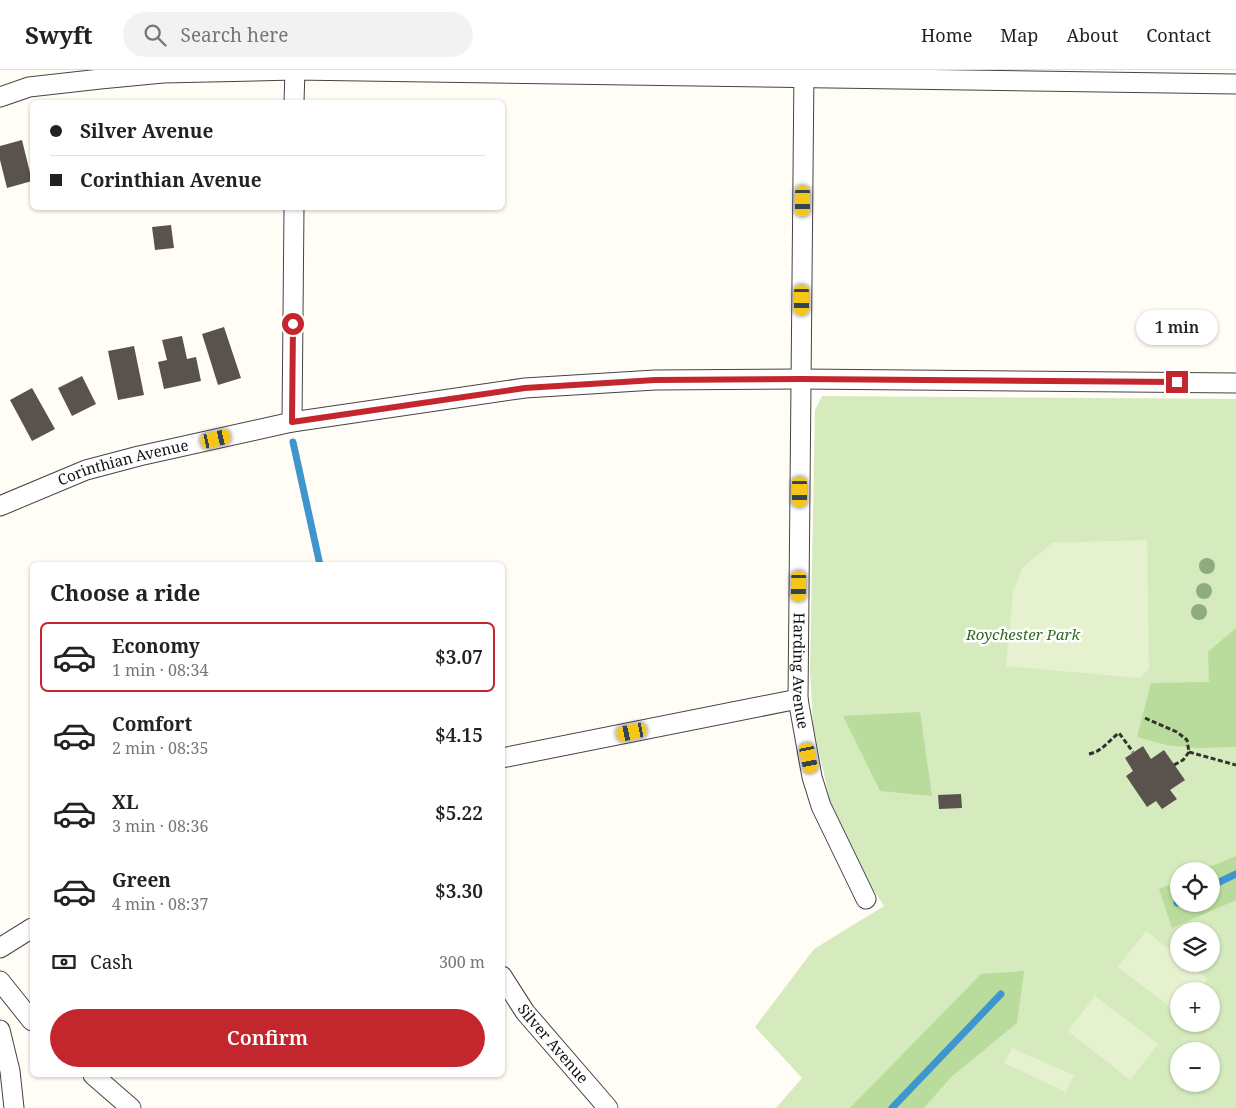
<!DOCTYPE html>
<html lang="en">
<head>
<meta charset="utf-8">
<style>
  body { margin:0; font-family:"Noto Serif",serif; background:#f2f2f2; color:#222; height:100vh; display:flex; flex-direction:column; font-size:19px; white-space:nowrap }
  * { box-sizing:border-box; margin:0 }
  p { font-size:16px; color:#767676 }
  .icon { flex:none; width:28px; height:28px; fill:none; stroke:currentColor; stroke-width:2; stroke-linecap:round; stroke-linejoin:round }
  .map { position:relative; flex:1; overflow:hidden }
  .panel { position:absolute; left:30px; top:492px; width:475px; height:515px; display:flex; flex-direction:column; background:#fff; border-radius:8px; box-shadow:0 1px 4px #0004 }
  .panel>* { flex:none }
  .hud { position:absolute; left:30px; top:30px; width:475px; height:110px; border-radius:8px; box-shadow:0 1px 4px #0004; display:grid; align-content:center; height:110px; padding:0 20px; background:#fff }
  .controls { position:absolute; left:1170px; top:792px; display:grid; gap:10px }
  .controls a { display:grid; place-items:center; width:50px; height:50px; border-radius:50%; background:#fff; box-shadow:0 1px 4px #0004; font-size:25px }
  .end { position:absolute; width:22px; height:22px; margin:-11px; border:6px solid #c4262e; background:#fff; box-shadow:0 0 0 2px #fff }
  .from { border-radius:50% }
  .bubble { position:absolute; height:35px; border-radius:18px; background:#fff; box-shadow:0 1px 4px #0004; font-size:16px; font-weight:600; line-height:35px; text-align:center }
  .car { position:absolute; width:15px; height:30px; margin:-15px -8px; border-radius:6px; box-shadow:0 0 4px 1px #0007; background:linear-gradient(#f5c518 24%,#345 0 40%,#f5c518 0 76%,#345 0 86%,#f5c518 0) }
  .hud b { display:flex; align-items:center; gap:18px; height:48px; font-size:19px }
  .hud b+b { border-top:1px solid #e0e0e0 }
  .hud i { width:12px; height:12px; background:#222 }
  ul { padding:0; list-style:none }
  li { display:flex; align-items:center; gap:15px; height:70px; margin:0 10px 8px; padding:0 10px; border:2px solid transparent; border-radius:8px }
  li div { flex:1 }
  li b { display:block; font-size:19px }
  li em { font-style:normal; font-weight:600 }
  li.on { border-color:#c4262e }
  li>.icon { width:45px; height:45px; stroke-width:1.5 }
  h2 { padding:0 20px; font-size:22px; line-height:60px }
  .pay { display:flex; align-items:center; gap:12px; height:55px; padding:0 20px; font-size:19px }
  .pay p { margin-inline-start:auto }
  .cta { display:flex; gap:10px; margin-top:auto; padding:10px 20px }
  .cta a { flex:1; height:58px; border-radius:30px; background:#c4262e; color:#fff; font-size:20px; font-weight:600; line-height:58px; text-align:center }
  header { display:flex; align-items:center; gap:30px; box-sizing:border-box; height:70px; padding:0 25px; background:#fff; border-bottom:1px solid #e0e0e0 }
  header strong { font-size:24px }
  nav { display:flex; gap:28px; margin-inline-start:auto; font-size:18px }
  .search { width:350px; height:45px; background:#f2f2f2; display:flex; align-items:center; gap:12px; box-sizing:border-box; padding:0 18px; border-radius:28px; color:#767676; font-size:19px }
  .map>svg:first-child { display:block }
  .green { fill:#d5ebbd; fill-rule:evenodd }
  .forest { fill:#b9dc9c }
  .pitch { fill:#e6f2cf }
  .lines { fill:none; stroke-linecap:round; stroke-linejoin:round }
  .stream { stroke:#3f96cf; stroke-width:7 }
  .building { fill:#5a524d }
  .minor-casing { stroke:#444; stroke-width:21 }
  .path { stroke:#333; stroke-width:3; stroke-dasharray:5 2.5; stroke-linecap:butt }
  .minor { stroke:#fff; stroke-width:19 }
  .tree { fill:#8dad7f }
  .route { stroke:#c4262e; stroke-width:6 }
  .labels { text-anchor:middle; stroke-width:5; stroke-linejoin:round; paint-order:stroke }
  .street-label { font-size:15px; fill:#111; stroke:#fff }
  .park-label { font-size:15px; font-style:italic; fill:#2f6b1f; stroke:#fff }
</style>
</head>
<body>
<header>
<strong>Swyft</strong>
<div class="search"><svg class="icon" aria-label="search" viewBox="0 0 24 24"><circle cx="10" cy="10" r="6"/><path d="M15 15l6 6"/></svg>Search here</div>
<nav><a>Home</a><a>Map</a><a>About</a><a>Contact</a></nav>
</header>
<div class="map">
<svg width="1236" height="1038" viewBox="0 0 1236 1038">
  <rect width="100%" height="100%" fill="#fffdf5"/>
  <path class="green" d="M822 326 1236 329V1038H776L802 1008 755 957 814 879 884 836 865 807 830 731 813 655 810 600 815 340ZM1179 801H1211V834H1179ZM1179 861H1211V894H1179ZM1179 921H1211V954H1179ZM1179 981H1211V1014H1179Z"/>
  <path class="forest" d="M1236 558V677L1196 678 1166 675 1137 667 1151 613 1209 612 1208 582Z
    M920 642 932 726 880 721 843 646Z
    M1236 786V830L1172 858 1159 819 1179 811V834H1211V801H1200Z
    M1024 901 1017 953 951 1007 924 1038H850L981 904Z"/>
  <path class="pitch" d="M1147 470 1149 599 1140 608 1006 596 1013 523 1022 498 1052 473Z
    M1146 861 1179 887V894H1188L1208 909 1199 921H1179V944L1118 897Z
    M1095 926 1158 974 1130 1010 1068 961Z
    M1012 978 1074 1005 1066 1022 1004 993Z"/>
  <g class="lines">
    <path class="stream" d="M293 372 320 495
      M1211 816 1236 804
      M1177 833 1179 832
      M892 1038 1001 924"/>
  </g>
  <path class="building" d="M22 70 32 111 7 118 0 90V76Z
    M171 155 174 178 155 180 152 157Z
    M224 257 241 308 218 315 202 264Z
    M182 266 187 289 196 287 201 311 164 319 158 292 167 290 162 270Z
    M134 276 144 325 118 330 108 281Z
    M82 306 96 334 72 346 58 318Z
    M32 318 55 359 32 371 10 330Z
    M1143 676 1151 689 1164 680 1185 710 1170 720 1177 729 1162 739 1156 731 1147 737 1126 706 1133 701 1125 688Z
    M961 724 962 738 939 739 938 725Z"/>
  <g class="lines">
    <defs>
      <g id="minor">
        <path id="s1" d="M804 0 798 629 812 707 821 736 866 829"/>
        <path d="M0 27 29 17 100 9 163 3 295 0 1236 14"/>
        <path d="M294 32 295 0"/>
        <path d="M292 352 294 138"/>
        <path id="s2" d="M0 436 86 400 139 386 292 352 525 318 655 310 801 309 1236 313"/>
        <path d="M502 688 798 629"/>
        <path d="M0 878 32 858"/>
        <path id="s3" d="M502 906 525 942 608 1038"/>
        <path d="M0 911 32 951"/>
        <path d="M0 960 10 1001 14 1038"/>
        <path d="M93 1005 131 1038"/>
      </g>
    </defs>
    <use href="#minor" class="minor-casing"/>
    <path class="path" d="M1145 648 1177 662 1187 670 1189 682 1183 690 1174 695
      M1189 682 1236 695
      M1089 684C1103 681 1108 671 1119 663L1133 682"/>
    <use href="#minor" class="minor"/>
  </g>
  <g class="tree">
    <circle cx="1207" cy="496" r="8"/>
    <circle cx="1204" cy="521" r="8"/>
    <circle cx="1199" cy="542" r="8"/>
  </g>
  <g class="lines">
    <path class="route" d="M293 254 292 352 525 318 655 310 801 309 1177 312"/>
  </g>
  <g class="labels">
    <g class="street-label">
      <text dy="5" stroke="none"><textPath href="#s2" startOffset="131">Corinthian Avenue</textPath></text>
      <text dy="5" stroke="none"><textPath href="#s1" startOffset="601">Harding Avenue</textPath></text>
      <text dy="5" stroke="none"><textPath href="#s3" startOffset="85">Silver Avenue</textPath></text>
    </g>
    <g class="park-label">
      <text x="1023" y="570">Roychester Park</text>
    </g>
  </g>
</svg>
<div class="controls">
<a><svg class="icon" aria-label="locate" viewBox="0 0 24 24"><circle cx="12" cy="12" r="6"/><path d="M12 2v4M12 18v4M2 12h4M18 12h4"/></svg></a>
<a><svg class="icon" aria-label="layers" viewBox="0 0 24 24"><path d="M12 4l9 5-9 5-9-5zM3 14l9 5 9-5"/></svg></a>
<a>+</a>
<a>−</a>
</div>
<i class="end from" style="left:293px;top:254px"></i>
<i class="end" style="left:1177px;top:312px"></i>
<div class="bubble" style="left:1136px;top:240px;width:82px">1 min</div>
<i class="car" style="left:803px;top:131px;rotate:180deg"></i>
<i class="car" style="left:802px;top:230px;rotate:180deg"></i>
<i class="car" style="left:216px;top:369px;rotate:77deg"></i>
<i class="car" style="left:800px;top:422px;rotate:180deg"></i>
<i class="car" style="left:799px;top:516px;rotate:181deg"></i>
<i class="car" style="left:632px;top:662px;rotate:258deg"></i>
<i class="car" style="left:809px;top:688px;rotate:169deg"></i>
<div class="hud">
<b><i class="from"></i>Silver Avenue</b>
<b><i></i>Corinthian Avenue</b>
</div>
<section class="panel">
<h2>Choose a ride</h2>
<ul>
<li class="on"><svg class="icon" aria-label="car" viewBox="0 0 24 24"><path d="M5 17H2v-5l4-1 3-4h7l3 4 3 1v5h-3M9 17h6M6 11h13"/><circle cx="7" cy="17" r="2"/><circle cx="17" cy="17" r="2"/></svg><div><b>Economy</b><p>1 min · 08:34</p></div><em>$3.07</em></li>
<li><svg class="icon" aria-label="car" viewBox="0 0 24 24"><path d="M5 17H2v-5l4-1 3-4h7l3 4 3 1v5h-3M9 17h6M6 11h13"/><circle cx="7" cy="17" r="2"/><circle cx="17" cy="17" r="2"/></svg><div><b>Comfort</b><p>2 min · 08:35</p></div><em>$4.15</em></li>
<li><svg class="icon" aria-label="car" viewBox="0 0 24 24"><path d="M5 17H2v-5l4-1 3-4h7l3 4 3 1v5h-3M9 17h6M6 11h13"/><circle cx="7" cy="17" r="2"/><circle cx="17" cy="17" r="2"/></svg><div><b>XL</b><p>3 min · 08:36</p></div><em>$5.22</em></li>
<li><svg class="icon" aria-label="car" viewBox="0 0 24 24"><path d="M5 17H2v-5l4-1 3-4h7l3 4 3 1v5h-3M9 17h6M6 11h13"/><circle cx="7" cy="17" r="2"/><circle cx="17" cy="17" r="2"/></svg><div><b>Green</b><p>4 min · 08:37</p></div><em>$3.30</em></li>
</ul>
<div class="pay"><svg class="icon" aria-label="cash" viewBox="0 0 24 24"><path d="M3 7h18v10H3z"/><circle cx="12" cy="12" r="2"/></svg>Cash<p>300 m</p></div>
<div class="cta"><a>Confirm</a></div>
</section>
</div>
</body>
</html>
